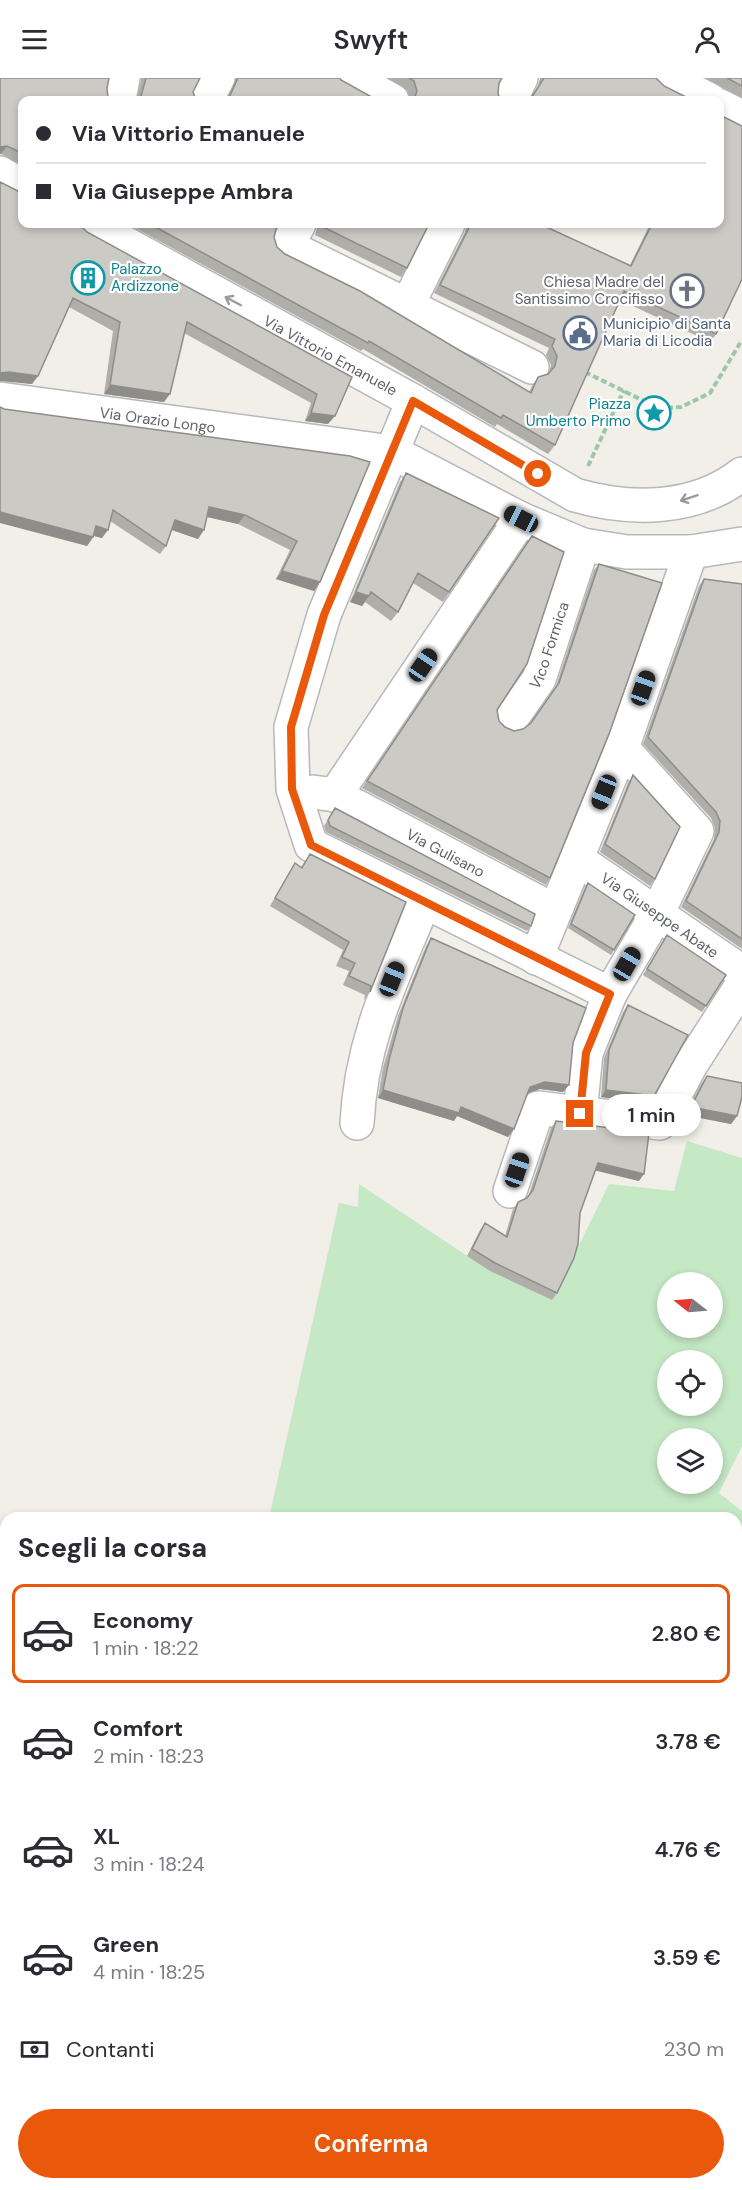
<!DOCTYPE html>
<html lang="it">
<head>
<meta charset="utf-8">
<style>
  body { margin:0; font-family:"DM Sans",sans-serif; background:#f7f7f7; color:#2b2b33; height:100vh; display:flex; flex-direction:column; font-size:22px; white-space:nowrap }
  * { box-sizing:border-box; margin:0 }
  p { font-size:20px; color:#7c7c81 }
  .icon { flex:none; width:33px; height:33px; fill:none; stroke:currentColor; stroke-width:2; stroke-linecap:round; stroke-linejoin:round }
  .map { position:relative; flex:1; overflow:hidden }
  .drawer { position:absolute; left:0px; top:1434px; width:742px; height:678px; display:flex; flex-direction:column; background:#fff; border-radius:18px 18px 0 0; box-shadow:0 3px 9px #0003 }
  .drawer>* { flex:none }
  .hud { position:absolute; left:18px; top:18px; width:706px; height:132px; border-radius:12px; box-shadow:0 3px 9px #0003; display:grid; align-content:center; height:132px; padding:0 18px; background:#fff }
  .needle { width:39px; rotate:287deg }
  .fabs { position:absolute; left:657px; top:1194px; display:grid; gap:12px }
  .fabs a { display:grid; place-items:center; width:66px; height:66px; border-radius:50%; background:#fff; box-shadow:0 3px 9px #0003; font-size:30px }
  .end { position:absolute; width:27px; height:27px; margin:-14px; border:8px solid #ea580c; background:#fff; box-shadow:0 0 0 3px #fff }
  .from { border-radius:50% }
  .bubble { position:absolute; height:42px; border-radius:21px; background:#fff; box-shadow:0 3px 9px #0003; font-size:20px; font-weight:600; line-height:42px; text-align:center }
  .car { position:absolute; width:18px; height:36px; margin:-18px -9px; border-radius:8px; box-shadow:0 0 4px 2px #0007; background:linear-gradient(#222 24%,#8ab4d8 0 40%,#222 0 76%,#8ab4d8 0 86%,#222 0) }
  .hud b { display:flex; align-items:center; gap:21px; height:57px; font-size:22px }
  .hud b+b { border-top:2px solid #e1e1e2 }
  .hud i { width:15px; height:15px; background:#2b2b33 }
  ul { padding:0; list-style:none }
  li { display:flex; align-items:center; gap:18px; height:99px; margin:0 12px 9px; padding:0 6px; border:3px solid transparent; border-radius:12px }
  li div { flex:1 }
  li b { display:block; font-size:22px }
  li em { font-style:normal; font-weight:600 }
  li.active { border-color:#ea580c }
  li>.icon { width:54px; height:54px; stroke-width:1.5 }
  h2 { padding:0 18px; font-size:27px; line-height:72px }
  .pay { display:flex; align-items:center; gap:15px; height:66px; padding:0 18px; font-size:22px }
  .pay p { margin-inline-start:auto }
  .cta { display:flex; gap:12px; margin-top:auto; padding:12px 18px }
  .cta a { flex:1; height:69px; border-radius:36px; background:#ea580c; color:#fff; font-size:24px; font-weight:600; line-height:69px; text-align:center }
  header { display:flex; justify-content:space-between; align-items:center; height:78px; padding:0 18px; background:#fff; font-size:27px; font-weight:600 }
  .map>svg:first-child { display:block }
  .green { fill:#c5e8c5; fill-rule:evenodd }
  .lines { fill:none; stroke-linecap:round; stroke-linejoin:round }
  .minor-casing { stroke:#b5b8bc; stroke-width:36 }
  .tertiary-casing { stroke:#b5b8bc; stroke-width:36 }
  .path { stroke:#9cc7a9; stroke-width:4; stroke-dasharray:6 3; stroke-linecap:butt }
  .minor { stroke:#fff; stroke-width:33 }
  .tertiary { stroke:#fff; stroke-width:33 }
  .wall { fill:#afaea9 }
  .shaded-wall { fill:#8f8d8a }
  .building { fill:#cccac5; stroke:#8f8d8a; stroke-width:1.5 }
  .oneway { stroke:#979a9d }
  .route { stroke:#ea580c; stroke-width:8 }
  .labels { text-anchor:middle; stroke-width:4.5; stroke-linejoin:round; paint-order:stroke }
  .culture-label { font-size:15px; fill:#0d838f; stroke:#fff; text-anchor:start }
  .worship-label { font-size:15px; fill:#5b616d; stroke:#fff; text-anchor:end }
  .service-label { font-size:15px; fill:#4e5e75; stroke:#fff; text-anchor:start }
  .street-label { font-size:15px; fill:#5f6368; stroke:#fff }
</style>
</head>
<body>
<header><svg class="icon" aria-label="menu" viewBox="0 0 24 24"><path d="M4 6h16M4 12h16M4 18h16"/></svg>Swyft<svg class="icon" aria-label="person" viewBox="0 0 24 24"><circle cx="12" cy="8" r="4"/><path d="M4 21q1-7 8-7t8 7"/></svg></header>
<div class="map">
<svg width="742" height="2112" viewBox="0 0 742 2112">
  <rect width="100%" height="100%" fill="#f1efe8"/>
  <path class="green" d="M687 1063 742 1080V1368L719 1415 742 1433V1787L737 1793 736 1440H269L339 1125 358 1129 359 1106 490 1193 552 1222 609 1106 674 1113ZM668 1204H712V1250H668ZM668 1282H712V1328H668ZM668 1360H712V1406H668Z
    M245 2106H546L540 2112H247Z"/>
  <g class="lines">
    <defs>
      <g id="minor">
        <path d="M350 0 392 22"/>
        <path d="M119 22 123 0"/>
        <path d="M206 22 218 0"/>
        <path d="M510 22 521 0"/>
        <path d="M299 146 287 168 532 289"/>
        <path d="M407 228 448 146"/>
        <path id="s1" d="M0 321 392 374 521 441 583 467 627 474H691L742 466"/>
        <path d="M413 323 324 537 291 649 293 711 311 767 610 916"/>
        <path id="s2" d="M511 641 539 601 583 467"/>
        <path id="s3" d="M313 714 335 717 555 833"/>
        <path d="M335 717 521 441"/>
        <path id="s4" d="M577 781 742 894"/>
        <path d="M536 880 622 670 691 474"/>
        <path d="M580 1036 586 975 610 916 658 834 697 753 622 670"/>
        <path d="M357 1045C361 962 393 899 424 824"/>
        <path d="M510 1113 538 1030 660 1045 690 988 742 907"/>
      </g>
      <g id="tertiary">
        <path d="M666 0 710 22"/>
        <path d="M720 28 742 39"/>
        <path d="M0 95 22 108"/>
        <path id="s5" d="M90 146 413 323 575 417C630 433 695 433 742 396"/>
        <path d="M736 1818 742 1811"/>
        <path d="M0 2082 6 2081"/>
        <path d="M99 2106 106 2112"/>
        <path d="M564 2112 569 2106"/>
      </g>
    </defs>
    <use href="#minor" class="minor-casing"/>
    <use href="#tertiary" class="tertiary-casing"/>
    <path class="path" d="M585 294 648 325 664 330 681 329 710 315 742 262
      M588 388 624 312"/>
    <use href="#minor" class="minor"/>
    <use href="#tertiary" class="tertiary"/>
  </g>
  <path class="wall" d="M141 0H200L193 14 196 22H136L141 3Z
    M236 0H340L341 2 377 22H226Z
    M387 0H502L499 5 498 15 500 22H411L407 12Z
    M540 0H656L664 8 692 22H529L538 8Z
    M705 0H742V20Z
    M22 22V87L1 76Z
    M128 146H280L276 151 274 159 277 169 285 176 529 314 532 308 538 299 548 296 549 295 551 287 546 277 549 270 434 215 465 154 467 146H540L630 187 650 146H649H720L716 256 710 264 620 222 555 367 548 376 497 346 495 349 363 271 361 273Z
    M318 146H429L407 190 401 199 315 157Z
    M80 147 87 154 352 299 328 346 305 343 311 325 184 255 164 324 104 316 113 253 69 229 38 298 32 306 3 302Z
    M4 331 350 378 320 504 314 513 276 501 290 472 238 446 207 439 198 461 172 452 166 468 160 476 110 443 102 460 94 458 87 468Z
    M406 395 499 440 443 524 413 505 398 534 391 543 365 524 362 528 350 524 400 404Z
    M532 458 497 632 499 643 505 649 514 653 523 651 531 645 555 611 594 492 599 486 550 800 546 807 362 710Z
    M704 501 742 506V871L681 829 714 761 715 750 711 740 643 666 699 508Z
    M633 697 655 801 650 808 600 774 628 705Z
    M335 730 531 848 527 853 326 754 324 748Z
    M310 776 406 824 370 914 364 922 365 917 343 907 349 893 336 888 343 872 270 828 295 785 301 789Z
    M588 805 614 872 611 877 568 850 585 809Z
    M667 857 726 897 702 934 643 897Z
    M431 860 573 965 569 1007 563 1014 540 1011 528 1016 508 1059 457 1038 454 1043 378 1020 383 990 398 938 426 868Z
    M628 927 649 1025 601 1019 604 980 623 934Z
    M707 998 737 1038 731 1046 685 1037 701 1006Z
    M556 1043 639 1103 595 1092 580 1135 557 1215 552 1222 490 1193 467 1178 480 1152 485 1145 505 1158 513 1131 518 1124 528 1119 551 1050Z"/>
  <path class="shaded-wall" d="M7 68 1 76H0V69Z
    M9 294 38 298 32 306 0 303V295Z
    M110 307 170 316 164 324 104 316Z
    M311 335 335 338 328 346 305 343Z
    M209 429 245 437 238 446 203 438Z
    M0 434 93 459 87 468 0 445Z
    M175 442 204 452 198 461 169 451Z
    M96 448 108 452 102 460 90 457Z
    M282 493 320 504 314 513 276 501Z
    M356 514 369 518 362 528 350 524Z
    M545 1004 569 1007 563 1014 540 1011 525 1016 530 1009Z
    M383 1012 461 1029 514 1051 508 1059 457 1038 454 1043 378 1020Z
    M606 1012 654 1018 649 1025 601 1019Z
    M691 1029 737 1038 731 1046 685 1037Z
    M598 1085 644 1096 639 1103 593 1092Z"/>
  <path class="building" d="M0 0H109L107 10 108 20 110 22H22V75L7 68 0 69Z
    M146 0H200L193 14 196 22H140Z
    M238 0H340L341 2 377 22H228Z
    M409 0H502L499 5 498 15 500 22H414L417 13 414 3Z
    M544 0H656L664 8 692 22H530Z
    M727 0H742V8Z
    M720 37 742 48V201L716 256 624 213 555 367 503 337 501 340 369 263 368 265 150 146H280L276 151 274 159 277 169 285 176 360 213 531 315 538 299 548 296 555 288 557 278 552 268 555 261 440 207 471 146H540L631 188 652 146H720Z
    M0 104 22 115V146H80V147L87 154 352 299 335 338 311 335 317 316 187 244 170 316 110 307 120 244 73 220 38 298 9 294 0 295Z
    M321 146H429L407 190 321 148Z
    M0 329 4 331 350 378 370 384 320 504 282 493 297 463 245 437 209 429 204 452 175 442 166 468 113 432 108 452 96 448 93 459 0 434Z
    M406 395 499 440 449 514 418 495 398 534 371 514 369 518 356 514Z
    M532 458 564 474 527 586 497 632 499 643 505 649 514 653 523 651 531 645 559 605 599 486 662 505 609 656 550 800 367 703Z
    M704 501 742 506V861L686 823 719 754 720 743 716 734 648 659Z
    M633 697 680 749 655 801 605 766Z
    M335 730 535 836 531 848 330 748 328 742Z
    M310 776 406 824 370 914 371 908 349 898 355 885 342 879 349 864 275 820 295 785 302 790Z
    M588 805 635 837 614 872 571 846Z
    M667 857 726 897 706 928 647 891Z
    M431 860 586 930 573 965 569 1007 545 1004 530 1009 514 1051 461 1029 459 1035 383 1012 389 982 403 930Z
    M628 927 688 957 654 1018 606 1012 609 972Z
    M707 998 742 1005V1019L737 1038 691 1029Z
    M556 1043 649 1055 644 1096 598 1085 580 1135 578 1166 574 1180 557 1215 495 1185 472 1171 485 1145 507 1159 518 1124 527 1120 533 1112Z"/>
  <defs><path id="oneway-shaft" d="M-6 0H5M1.5-3L5.5 0L1.5 3" fill="none" stroke-width="1.6" stroke-linecap="round" stroke-linejoin="round" transform="scale(1.5)"/></defs>
  <g class="oneway">
    <use href="#oneway-shaft" transform="translate(233 223) rotate(-152)"/>
    <use href="#oneway-shaft" transform="translate(689 420) rotate(162)"/>
  </g>
  <g class="lines">
    <path class="route" d="M538 396 413 323 324 537 291 649 292 711 311 767 610 916 586 975 580 1036"/>
  </g>
  <defs>
    <symbol id="building-ring" viewBox="-11 -11 22 22"><circle r="9.5" fill="#fff" stroke="#0f9aa8" stroke-width="1.5"/><path d="M-4-6H4V6H1V3H-1V6H-4ZM-2.5-4.3h1.7v1.8h-1.7ZM.8-4.3h1.7v1.8H.8ZM-2.5-1h1.7V.8h-1.7ZM.8-1h1.7V.8H.8Z" fill="#0f9aa8"/></symbol>
    <symbol id="church-ring" viewBox="-11 -11 22 22"><circle r="9.5" fill="#fff" stroke="#6b7280" stroke-width="1.5"/><path d="M-1.2-6h2.4v3.5h3.3v2.4h-3.3V6h-2.4V-.1h-3.3v-2.4h3.3Z" fill="#6b7280"/></symbol>
    <symbol id="civic-ring" viewBox="-11 -11 22 22"><circle r="9.5" fill="#fff" stroke="#5c6f8a" stroke-width="1.5"/><path d="M-.6-6.5H3V-4.5H.6V-3L4-1V1h2V6H-6V1h2V-1L-.6-3ZM-1.2 2.5V6h2.4V2.5Z" fill="#5c6f8a"/></symbol>
    <symbol id="sight-ring" viewBox="-11 -11 22 22"><circle r="9.5" fill="#fff" stroke="#0f9aa8" stroke-width="1.5"/><path d="M0-6L1.8-2.2L6-1.7L2.9 1.2L3.7 5.4L0 3.3L-3.7 5.4L-2.9 1.2L-6-1.7L-1.8-2.2Z" fill="#0f9aa8"/></symbol>
  </defs>
  <g fill-rule="evenodd">
    <use href="#building-ring" x="69" y="181" width="38" height="38"/>
    <use href="#church-ring" x="668" y="194" width="38" height="38"/>
    <use href="#civic-ring" x="561" y="236" width="38" height="38"/>
    <use href="#sight-ring" x="635" y="316" width="38" height="38"/>
  </g>
  <g class="labels">
    <g class="culture-label">
      <text x="111" y="196">Palazzo<tspan x="111" dy="17">Ardizzone</tspan></text>
      <text x="631" y="331" text-anchor="end">Piazza<tspan x="631" dy="17">Umberto Primo</tspan></text>
    </g>
    <g class="worship-label">
      <text x="664" y="209">Chiesa Madre del<tspan x="664" dy="17">Santissimo Crocifisso</tspan></text>
    </g>
    <g class="service-label">
      <text x="603" y="251">Municipio di Santa<tspan x="603" dy="17">Maria di Licodia</tspan></text>
    </g>
    <g class="street-label">
      <text dy="5" stroke="none"><textPath href="#s5" startOffset="274">Via Vittorio Emanuele</textPath></text>
      <text dy="5" stroke="none"><textPath href="#s1" startOffset="159">Via Orazio Longo</textPath></text>
      <text dy="5" stroke="none"><textPath href="#s2" startOffset="84">Vico Formica</textPath></text>
      <text dy="5" stroke="none"><textPath href="#s3" startOffset="147">Via Gulisano</textPath></text>
      <text dy="5" stroke="none"><textPath href="#s4" startOffset="100">Via Giuseppe Abate</textPath></text>
    </g>
  </g>
</svg>
<div class="fabs">
<a><svg class="needle" viewBox="-14 -14 28 28"><path d="M0-13l5 13h-10z" fill="#e53935"/><path d="M0 13l5-13h-10z" fill="#7c7c81"/></svg></a>
<a><svg class="icon" aria-label="locate" viewBox="0 0 24 24"><circle cx="12" cy="12" r="6"/><path d="M12 2v4M12 18v4M2 12h4M18 12h4"/></svg></a>
<a><svg class="icon" aria-label="layers" viewBox="0 0 24 24"><path d="M12 4l9 5-9 5-9-5zM3 14l9 5 9-5"/></svg></a>
</div>
<i class="end from" style="left:538px;top:396px"></i>
<i class="end" style="left:580px;top:1036px"></i>
<div class="bubble" style="left:602px;top:1016px;width:99px">1 min</div>
<i class="car" style="left:521px;top:441px;rotate:297deg"></i>
<i class="car" style="left:423px;top:587px;rotate:34deg"></i>
<i class="car" style="left:643px;top:610px;rotate:20deg"></i>
<i class="car" style="left:604px;top:714px;rotate:202deg"></i>
<i class="car" style="left:627px;top:886px;rotate:30deg"></i>
<i class="car" style="left:392px;top:901px;rotate:22deg"></i>
<i class="car" style="left:517px;top:1092px;rotate:19deg"></i>
<div class="hud">
<b><i class="from"></i>Via Vittorio Emanuele</b>
<b><i></i>Via Giuseppe Ambra</b>
</div>
<section class="drawer">
<h2>Scegli la corsa</h2>
<ul>
<li class="active"><svg class="icon" aria-label="car" viewBox="0 0 24 24"><path d="M5 17H2v-5l4-1 3-4h7l3 4 3 1v5h-3M9 17h6M6 11h13"/><circle cx="7" cy="17" r="2"/><circle cx="17" cy="17" r="2"/></svg><div><b>Economy</b><p>1 min · 18:22</p></div><em>2.80 €</em></li>
<li><svg class="icon" aria-label="car" viewBox="0 0 24 24"><path d="M5 17H2v-5l4-1 3-4h7l3 4 3 1v5h-3M9 17h6M6 11h13"/><circle cx="7" cy="17" r="2"/><circle cx="17" cy="17" r="2"/></svg><div><b>Comfort</b><p>2 min · 18:23</p></div><em>3.78 €</em></li>
<li><svg class="icon" aria-label="car" viewBox="0 0 24 24"><path d="M5 17H2v-5l4-1 3-4h7l3 4 3 1v5h-3M9 17h6M6 11h13"/><circle cx="7" cy="17" r="2"/><circle cx="17" cy="17" r="2"/></svg><div><b>XL</b><p>3 min · 18:24</p></div><em>4.76 €</em></li>
<li><svg class="icon" aria-label="car" viewBox="0 0 24 24"><path d="M5 17H2v-5l4-1 3-4h7l3 4 3 1v5h-3M9 17h6M6 11h13"/><circle cx="7" cy="17" r="2"/><circle cx="17" cy="17" r="2"/></svg><div><b>Green</b><p>4 min · 18:25</p></div><em>3.59 €</em></li>
</ul>
<div class="pay"><svg class="icon" aria-label="cash" viewBox="0 0 24 24"><path d="M3 7h18v10H3z"/><circle cx="12" cy="12" r="2"/></svg>Contanti<p>230 m</p></div>
<div class="cta"><a>Conferma</a></div>
</section>
</div>
</body>
</html>
